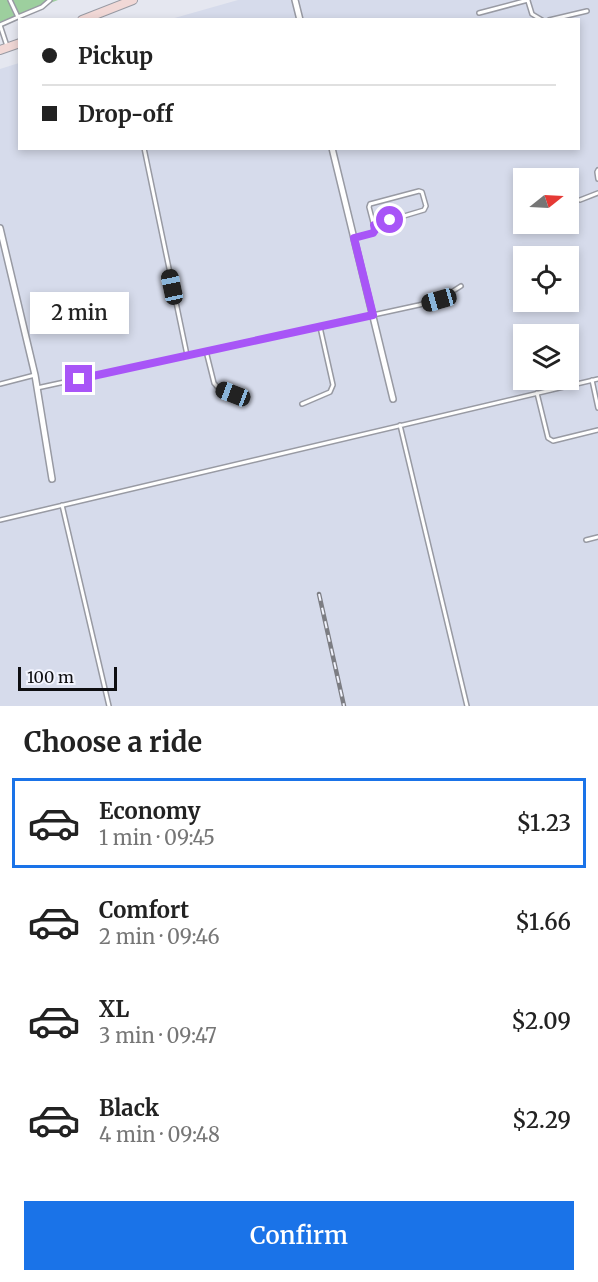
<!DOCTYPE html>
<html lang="en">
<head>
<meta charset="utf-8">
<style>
  body { margin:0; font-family:Merriweather,serif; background:#f2f2f2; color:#222; height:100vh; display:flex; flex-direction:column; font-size:22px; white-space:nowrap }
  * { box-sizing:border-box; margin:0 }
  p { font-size:20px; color:#767676 }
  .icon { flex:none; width:33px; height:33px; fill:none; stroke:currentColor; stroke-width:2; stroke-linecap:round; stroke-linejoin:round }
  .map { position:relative; height:706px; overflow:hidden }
  .sheet { display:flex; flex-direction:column; background:#fff; flex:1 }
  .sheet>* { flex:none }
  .top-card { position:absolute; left:18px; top:18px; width:562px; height:132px; border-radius:0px; box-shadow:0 3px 9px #0003; display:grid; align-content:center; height:132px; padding:0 24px; background:#fff }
  .needle { width:39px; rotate:72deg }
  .buttons { position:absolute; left:513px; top:168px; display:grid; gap:12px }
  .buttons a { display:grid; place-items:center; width:66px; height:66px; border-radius:0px; background:#fff; box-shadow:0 3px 9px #0003; font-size:30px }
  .scale { position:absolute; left:18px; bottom:15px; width:99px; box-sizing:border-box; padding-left:6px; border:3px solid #0e0e11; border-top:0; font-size:16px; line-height:21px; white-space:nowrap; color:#0e0e11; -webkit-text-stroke:4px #f2f4fe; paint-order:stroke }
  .end { position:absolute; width:27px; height:27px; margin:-14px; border:8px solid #a855f7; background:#fff; box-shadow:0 0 0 3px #fff }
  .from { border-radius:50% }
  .bubble { position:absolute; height:42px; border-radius:0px; background:#fff; box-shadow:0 3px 9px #0003; font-size:20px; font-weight:600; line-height:42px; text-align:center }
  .car { position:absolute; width:18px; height:36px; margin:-18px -9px; border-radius:8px; box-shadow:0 0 4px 2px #0007; background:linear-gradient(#222 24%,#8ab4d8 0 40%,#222 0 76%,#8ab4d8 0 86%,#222 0) }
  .top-card b { display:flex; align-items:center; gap:21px; height:57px; font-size:22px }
  .top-card b+b { border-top:2px solid #e0e0e0 }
  .top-card i { width:15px; height:15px; background:#222 }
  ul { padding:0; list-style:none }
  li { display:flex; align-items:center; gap:18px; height:90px; margin:0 12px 9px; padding:0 12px; border:3px solid transparent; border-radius:0px }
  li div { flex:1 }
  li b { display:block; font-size:22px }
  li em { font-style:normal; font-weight:600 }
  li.current { border-color:#1a73e8 }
  li>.icon { width:54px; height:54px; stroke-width:1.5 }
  h2 { padding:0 24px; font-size:27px; line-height:72px }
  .action { display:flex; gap:12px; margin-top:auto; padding:12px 24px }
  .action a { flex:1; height:69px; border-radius:0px; background:#1a73e8; color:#fff; font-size:24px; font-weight:600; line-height:69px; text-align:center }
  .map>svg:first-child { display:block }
  .built { fill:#d6dbeb; fill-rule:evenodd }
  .green { fill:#9dcf9e }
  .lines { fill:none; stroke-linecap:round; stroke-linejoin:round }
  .lane-casing { stroke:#989aa3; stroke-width:6 }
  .street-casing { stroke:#989aa3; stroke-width:8 }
  .secondary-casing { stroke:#989aa3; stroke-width:10 }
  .lane { stroke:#fff; stroke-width:3 }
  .street { stroke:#fff; stroke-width:5 }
  .secondary { stroke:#f1d8d6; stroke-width:8 }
  .rail-casing { stroke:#7c7d83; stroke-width:4.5 }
  .rail { stroke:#f2f4fe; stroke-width:2; stroke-dasharray:7; stroke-linecap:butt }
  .route { stroke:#a855f7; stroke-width:8 }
</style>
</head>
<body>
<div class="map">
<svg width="598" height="706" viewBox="0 0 598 706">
  <rect width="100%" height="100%" fill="#e5e7f0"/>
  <path class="built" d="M238 0H598V706H0V69L19 63 20 148H579V20L171 19ZM524 178H568V224H524ZM524 256H568V302H524ZM524 334H568V380H524Z"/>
  <path class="green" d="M0 0H58L0 22Z"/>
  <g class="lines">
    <defs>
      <path id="lane" d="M528 1 532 14 542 20
        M479 13 528 0
        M18 17 42 7 50 0
        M549 20 587 11
        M0 25 18 17 10 0
        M0 25 7 46
        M144 148 187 355
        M598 170 597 172 598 179
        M580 200 598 193
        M354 238 373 233 375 230 369 207 370 204 419 191 422 192 426 206 424 210 374 225
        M206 351 214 383 219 389 246 400
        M592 380 598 408
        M0 384 35 375
        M37 388 419 305 439 300 461 286
        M537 393 548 438 553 441 598 430
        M302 404 330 392 333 385 320 327
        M400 425 467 706
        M62 505 109 706
        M0 520 598 379
        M586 540 598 537"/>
      <path id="street" d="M295 0 300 20
        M332 148 393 399
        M0 228 35 375 52 479"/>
      <path id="secondary" d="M82 20 133 0
        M0 50 20 43"/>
    </defs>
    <use href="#lane" class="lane-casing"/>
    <use href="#street" class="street-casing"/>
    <use href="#secondary" class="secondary-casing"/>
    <use href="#lane" class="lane"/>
    <use href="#street" class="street"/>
    <use href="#secondary" class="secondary"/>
    <defs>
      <path id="rail" d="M319 594 344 706"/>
    </defs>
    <use href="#rail" class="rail-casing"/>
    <use href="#rail" class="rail"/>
  </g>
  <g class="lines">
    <path class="route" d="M79 379 373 315 354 238 373 233 375 230 374 225 390 220"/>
  </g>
</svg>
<div class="buttons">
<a><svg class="needle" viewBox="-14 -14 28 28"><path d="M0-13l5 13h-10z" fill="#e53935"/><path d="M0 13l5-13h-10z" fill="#767676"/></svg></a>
<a><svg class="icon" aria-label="locate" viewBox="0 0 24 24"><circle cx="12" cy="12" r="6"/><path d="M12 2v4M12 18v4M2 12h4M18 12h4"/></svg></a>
<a><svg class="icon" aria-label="layers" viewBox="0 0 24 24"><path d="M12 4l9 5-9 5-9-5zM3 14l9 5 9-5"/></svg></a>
</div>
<div class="scale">100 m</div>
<i class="end from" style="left:390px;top:220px"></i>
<i class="end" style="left:79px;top:379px"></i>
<div class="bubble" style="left:30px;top:292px;width:99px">2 min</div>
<i class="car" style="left:172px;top:287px;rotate:348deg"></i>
<i class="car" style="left:439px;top:300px;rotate:254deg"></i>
<i class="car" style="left:233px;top:394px;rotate:291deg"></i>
<div class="top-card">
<b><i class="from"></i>Pickup</b>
<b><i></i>Drop-off</b>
</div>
</div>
<section class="sheet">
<h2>Choose a ride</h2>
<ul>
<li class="current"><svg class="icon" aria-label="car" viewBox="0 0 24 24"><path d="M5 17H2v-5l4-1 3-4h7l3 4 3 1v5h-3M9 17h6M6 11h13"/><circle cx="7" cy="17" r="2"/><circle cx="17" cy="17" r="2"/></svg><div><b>Economy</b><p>1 min · 09:45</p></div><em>$1.23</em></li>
<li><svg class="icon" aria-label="car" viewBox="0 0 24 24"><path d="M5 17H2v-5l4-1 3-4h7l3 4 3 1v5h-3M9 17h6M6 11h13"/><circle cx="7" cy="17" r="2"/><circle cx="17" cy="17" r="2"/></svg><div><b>Comfort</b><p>2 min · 09:46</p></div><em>$1.66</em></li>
<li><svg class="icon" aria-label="car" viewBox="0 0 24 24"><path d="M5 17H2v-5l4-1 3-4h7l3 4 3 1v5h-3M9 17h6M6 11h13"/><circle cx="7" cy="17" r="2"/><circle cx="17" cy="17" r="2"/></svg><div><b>XL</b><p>3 min · 09:47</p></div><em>$2.09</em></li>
<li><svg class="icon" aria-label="car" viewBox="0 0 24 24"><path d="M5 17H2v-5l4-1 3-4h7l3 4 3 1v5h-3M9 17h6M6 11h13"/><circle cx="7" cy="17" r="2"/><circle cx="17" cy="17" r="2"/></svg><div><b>Black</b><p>4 min · 09:48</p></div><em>$2.29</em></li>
</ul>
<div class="action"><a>Confirm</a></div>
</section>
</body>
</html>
